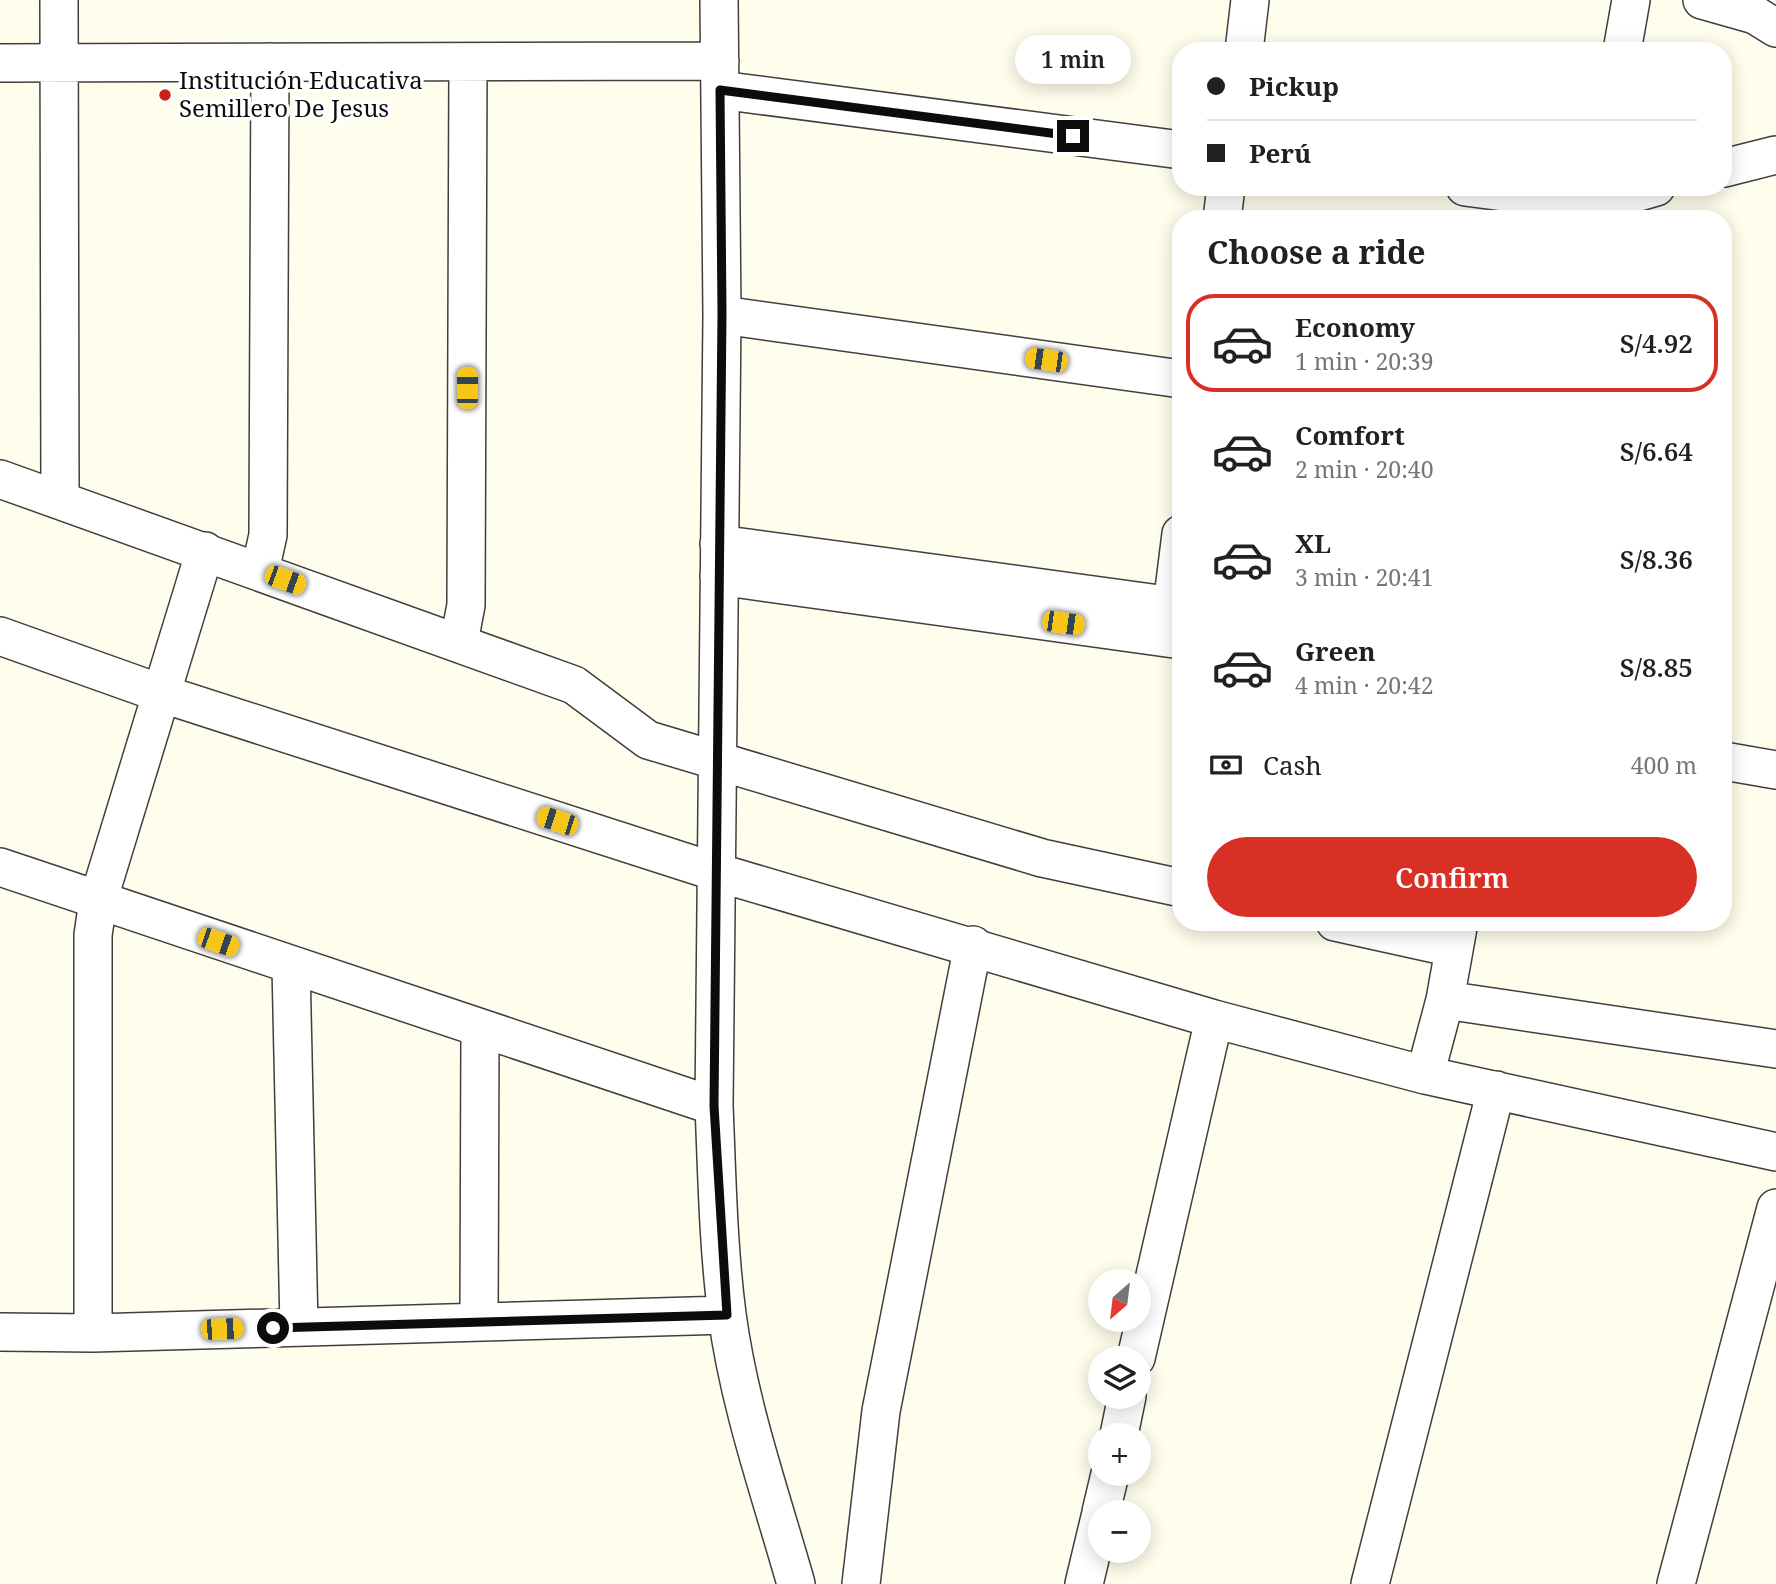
<!DOCTYPE html>
<html lang="en">
<head>
<meta charset="utf-8">
<style>
  body { margin:0; font-family:"Noto Serif",serif; background:#f6f6f6; color:#202124; height:100vh; display:flex; flex-direction:column; font-size:26px; white-space:nowrap }
  * { box-sizing:border-box; margin:0 }
  p { font-size:23px; color:#757577 }
  .icon { flex:none; width:38px; height:38px; fill:none; stroke:currentColor; stroke-width:2; stroke-linecap:round; stroke-linejoin:round }
  .map { position:relative; flex:1; overflow:hidden }
  .side { position:absolute; left:1172px; top:210px; width:560px; height:721px; display:flex; flex-direction:column; background:#fff; border-radius:28px; box-shadow:0 4px 18px #0003 }
  .side>* { flex:none }
  .top-card { position:absolute; left:1172px; top:42px; width:560px; height:154px; border-radius:28px; box-shadow:0 4px 18px #0003; display:grid; align-content:center; height:154px; padding:0 35px; background:#fff }
  .needle { width:46px; rotate:208deg }
  .controls { position:absolute; left:1088px; top:1269px; display:grid; gap:14px }
  .controls a { display:grid; place-items:center; width:63px; height:63px; border-radius:50%; background:#fff; box-shadow:0 4px 18px #0003; font-size:35px }
  .end { position:absolute; width:32px; height:32px; margin:-16px; border:9px solid #0c0c0c; background:#fff; box-shadow:0 0 0 4px #fff }
  .from { border-radius:50% }
  .bubble { position:absolute; height:49px; border-radius:24px; background:#fff; box-shadow:0 4px 18px #0003; font-size:23px; font-weight:600; line-height:49px; text-align:center }
  .car { position:absolute; width:21px; height:42px; margin:-21px -10px; border-radius:9px; box-shadow:0 0 5px 2px #0007; background:linear-gradient(#f5c518 24%,#345 0 40%,#f5c518 0 76%,#345 0 86%,#f5c518 0) }
  .top-card b { display:flex; align-items:center; gap:24px; height:66px; font-size:26px }
  .top-card b+b { border-top:2px solid #e0e0e0 }
  .top-card i { width:18px; height:18px; background:#202124 }
  ul { padding:0; list-style:none }
  li { display:flex; align-items:center; gap:21px; height:98px; margin:0 14px 10px; padding:0 21px; border:4px solid transparent; border-radius:28px }
  li div { flex:1 }
  li b { display:block; font-size:26px }
  li em { font-style:normal; font-weight:600 }
  li.selected { border-color:#d93025 }
  li>.icon { width:63px; height:63px; stroke-width:1.5 }
  h2 { padding:0 35px; font-size:32px; line-height:84px }
  .pay { display:flex; align-items:center; gap:18px; height:77px; padding:0 35px; font-size:26px }
  .pay p { margin-inline-start:auto }
  .button { display:flex; gap:14px; margin-top:auto; padding:14px 35px }
  .button a { flex:1; height:80px; border-radius:42px; background:#d93025; color:#fff; font-size:28px; font-weight:600; line-height:80px; text-align:center }
  .map>svg:first-child { display:block }
  .lines { fill:none; stroke-linecap:round; stroke-linejoin:round }
  .minor-casing { stroke:#3f3f3f; stroke-width:40 }
  .minor { stroke:#fff; stroke-width:37 }
  .route { stroke:#0c0c0c; stroke-width:9 }
  .poi-dot { fill:#ca2116; stroke:#fff; stroke-width:2.5 }
  .labels { text-anchor:middle; stroke-width:7; stroke-linejoin:round; paint-order:stroke }
  .poi-label { font-size:24px; fill:#0c0c0c; stroke:#fff; text-anchor:start }
</style>
</head>
<body>
<div class="map">
<svg width="1776" height="1584" viewBox="0 0 1776 1584">
  <rect width="100%" height="100%" fill="#fffdeb"/>
  <g class="lines">
    <defs>
      <path id="minor" d="M59 0 60 500
        M719 0 722 315 714 1106C717 1175 718 1246 727 1314 739 1406 771 1495 796 1584
        M1702 0 1755 15 1776 28
        M1244 51 1250 0
        M1622 51 1631 0
        M0 63 720 61
        M720 90 1181 150
        M1724 168 1776 155
        M1465 187 1597 204 1656 187
        M1222 219 1226 187
        M722 315 1181 379
        M0 479 574 685 648 740 1042 858 1181 888
        M719 544 1181 607
        M260 571 268 535 270 62
        M719 576 1181 640
        M1169 630 1181 534
        M0 636 160 693 716 872 1214 1019 1425 1075 1776 1152
        M459 642 466 605 468 62
        M1724 761 1776 770
        M0 867 714 1106
        M1335 922 1453 948
        M291 966 299 1327
        M1445 1000 1776 1049
        M1425 1075 1445 1000 1459 922
        M479 1322 480 1030
        M0 1332 93 1333 727 1315
        M93 1333V935L98 901 205 551
        M1136 1358 1214 1019
        M1119 1435 1127 1396
        M1101 1512 1110 1474
        M861 1584 881 1411 973 945
        M1084 1584 1101 1513
        M1370 1584 1496 1090
        M1676 1584 1776 1208"/>
    </defs>
    <use href="#minor" class="minor-casing"/>
    <use href="#minor" class="minor"/>
  </g>
  <g class="lines">
    <path class="route" d="M273 1328 727 1315 714 1106 722 314 720 90 1073 136"/>
  </g>
  <circle class="poi-dot" cx="165" cy="95" r="7"/>
  <g class="labels">
    <g class="poi-label">
      <text x="179" y="89">Institución Educativa<tspan x="179" dy="28">Semillero De Jesus</tspan></text>
    </g>
  </g>
</svg>
<div class="controls">
<a><svg class="needle" viewBox="-14 -14 28 28"><path d="M0-13l5 13h-10z" fill="#e53935"/><path d="M0 13l5-13h-10z" fill="#757577"/></svg></a>
<a><svg class="icon" aria-label="layers" viewBox="0 0 24 24"><path d="M12 4l9 5-9 5-9-5zM3 14l9 5 9-5"/></svg></a>
<a>+</a>
<a>−</a>
</div>
<i class="end from" style="left:273px;top:1328px"></i>
<i class="end" style="left:1073px;top:136px"></i>
<div class="bubble" style="left:1015px;top:35px;width:116px">1 min</div>
<i class="car" style="left:1046px;top:360px;rotate:278deg"></i>
<i class="car" style="left:467px;top:388px;rotate:0deg"></i>
<i class="car" style="left:285px;top:580px;rotate:110deg"></i>
<i class="car" style="left:1063px;top:623px;rotate:98deg"></i>
<i class="car" style="left:557px;top:821px;rotate:288deg"></i>
<i class="car" style="left:218px;top:942px;rotate:109deg"></i>
<i class="car" style="left:222px;top:1329px;rotate:88deg"></i>
<div class="top-card">
<b><i class="from"></i>Pickup</b>
<b><i></i>Perú</b>
</div>
<section class="side">
<h2>Choose a ride</h2>
<ul>
<li class="selected"><svg class="icon" aria-label="car" viewBox="0 0 24 24"><path d="M5 17H2v-5l4-1 3-4h7l3 4 3 1v5h-3M9 17h6M6 11h13"/><circle cx="7" cy="17" r="2"/><circle cx="17" cy="17" r="2"/></svg><div><b>Economy</b><p>1 min · 20:39</p></div><em>S/4.92</em></li>
<li><svg class="icon" aria-label="car" viewBox="0 0 24 24"><path d="M5 17H2v-5l4-1 3-4h7l3 4 3 1v5h-3M9 17h6M6 11h13"/><circle cx="7" cy="17" r="2"/><circle cx="17" cy="17" r="2"/></svg><div><b>Comfort</b><p>2 min · 20:40</p></div><em>S/6.64</em></li>
<li><svg class="icon" aria-label="car" viewBox="0 0 24 24"><path d="M5 17H2v-5l4-1 3-4h7l3 4 3 1v5h-3M9 17h6M6 11h13"/><circle cx="7" cy="17" r="2"/><circle cx="17" cy="17" r="2"/></svg><div><b>XL</b><p>3 min · 20:41</p></div><em>S/8.36</em></li>
<li><svg class="icon" aria-label="car" viewBox="0 0 24 24"><path d="M5 17H2v-5l4-1 3-4h7l3 4 3 1v5h-3M9 17h6M6 11h13"/><circle cx="7" cy="17" r="2"/><circle cx="17" cy="17" r="2"/></svg><div><b>Green</b><p>4 min · 20:42</p></div><em>S/8.85</em></li>
</ul>
<div class="pay"><svg class="icon" aria-label="cash" viewBox="0 0 24 24"><path d="M3 7h18v10H3z"/><circle cx="12" cy="12" r="2"/></svg>Cash<p>400 m</p></div>
<div class="button"><a>Confirm</a></div>
</section>
</div>
</body>
</html>
